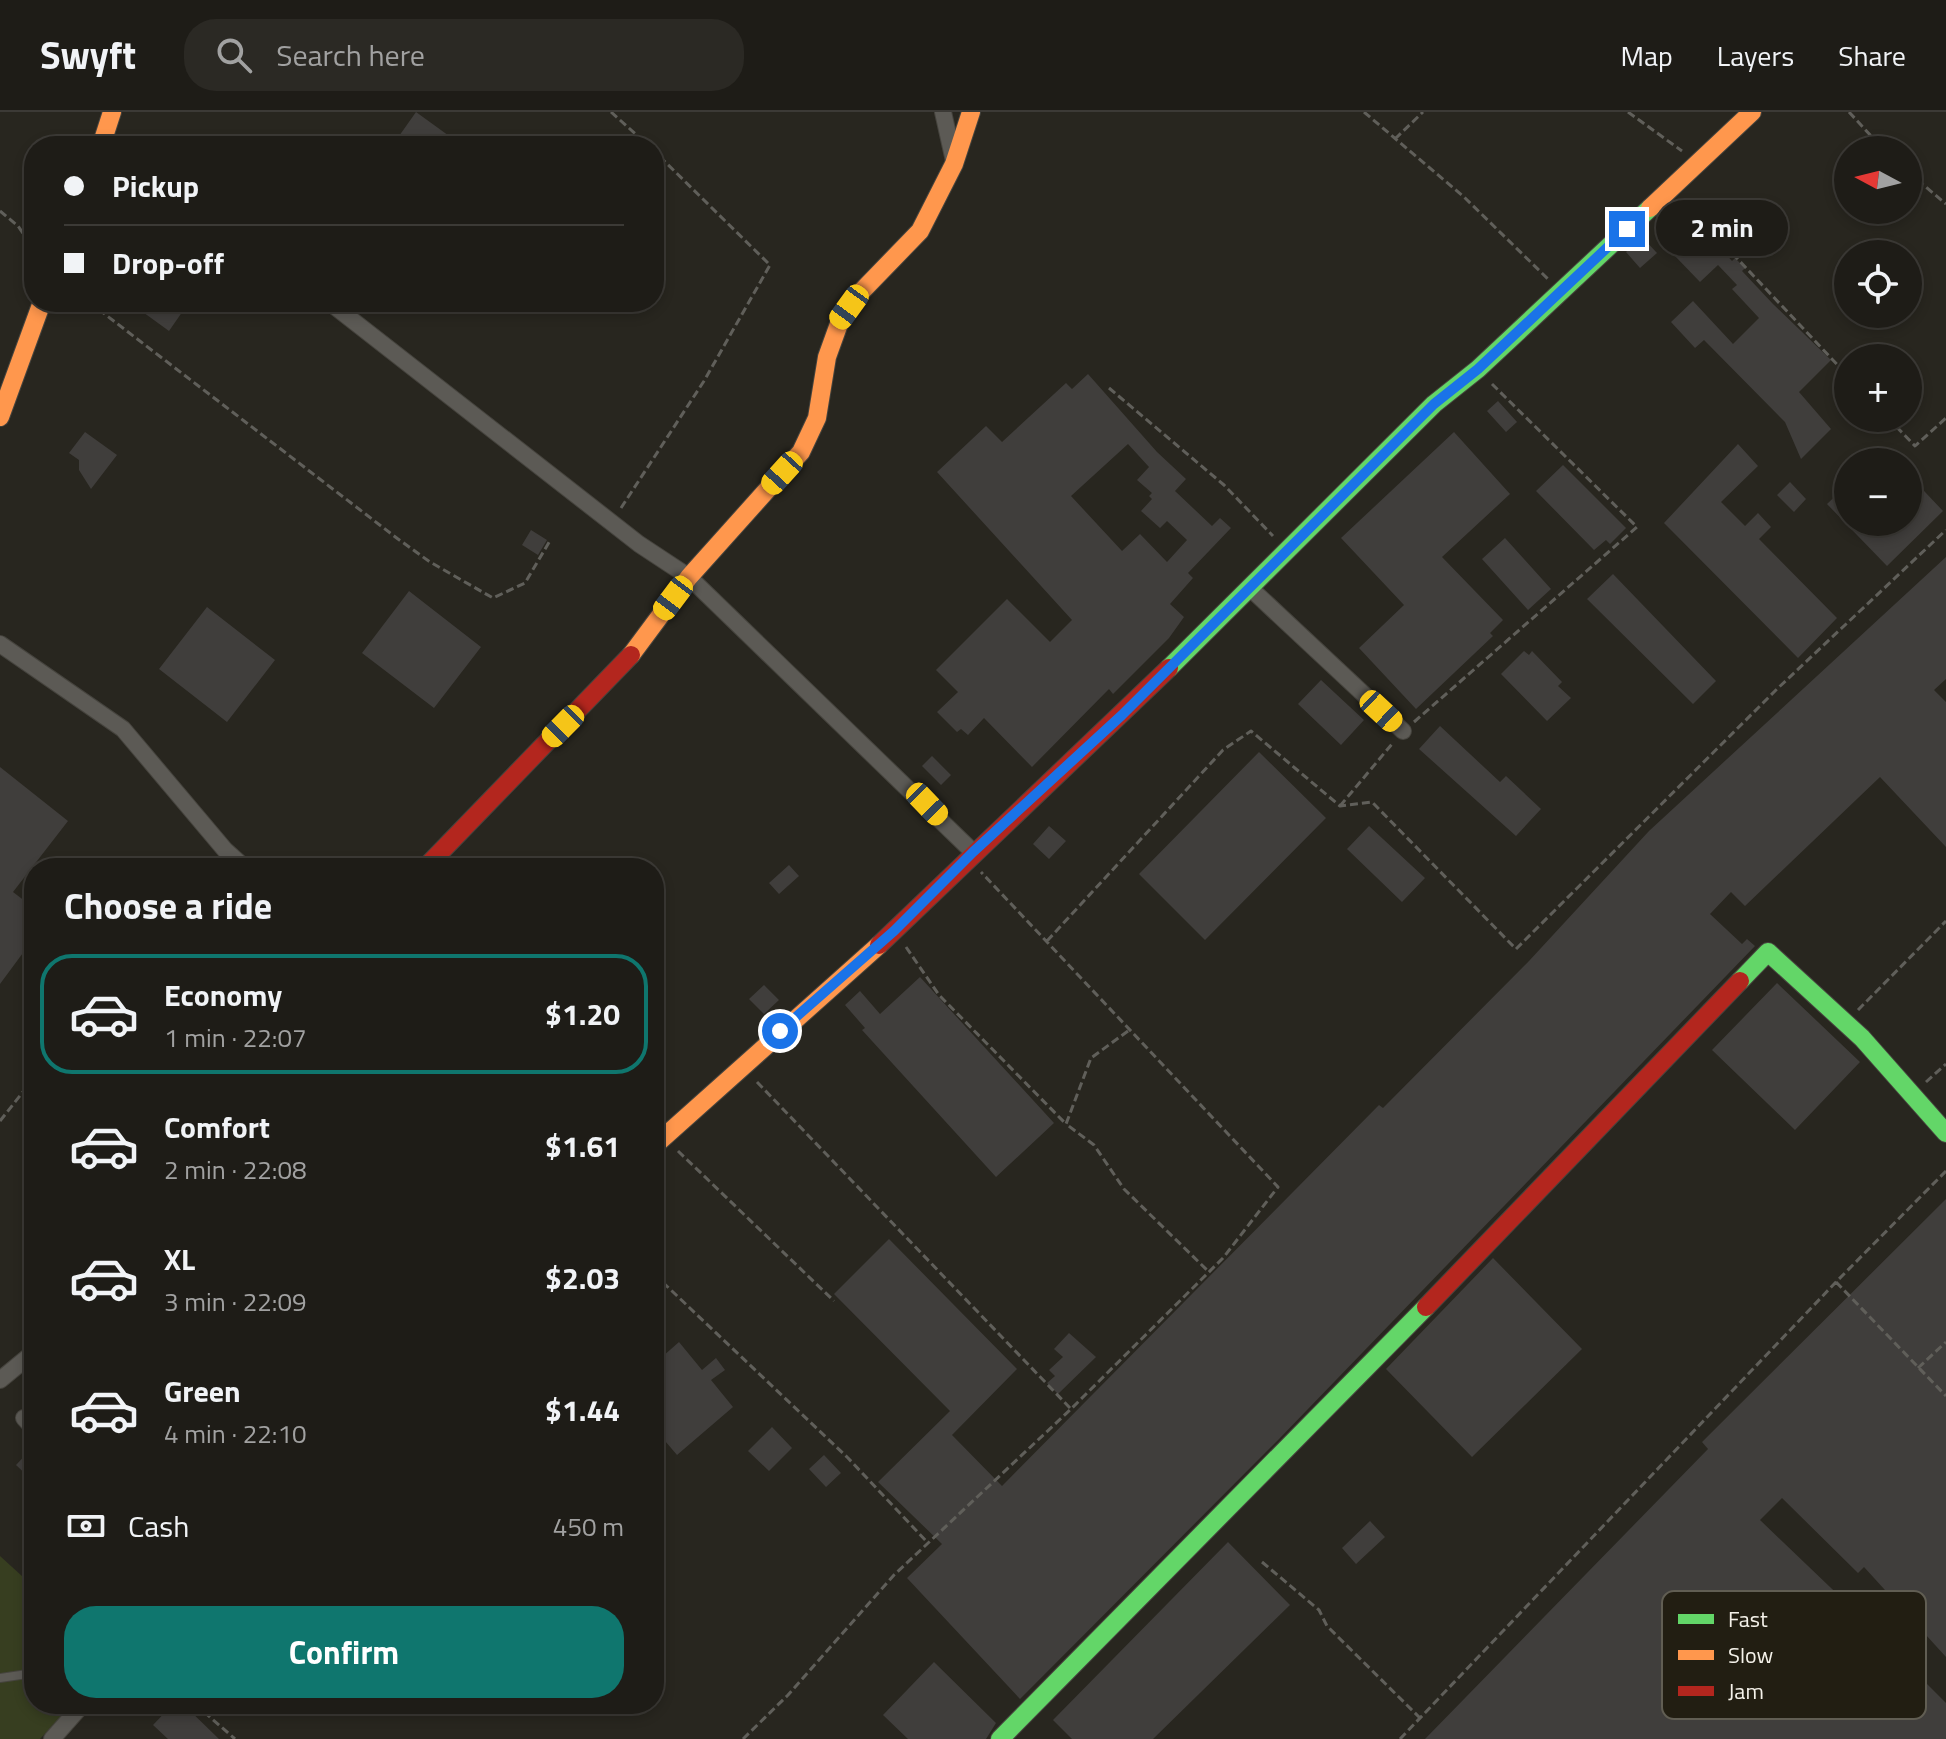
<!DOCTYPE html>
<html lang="en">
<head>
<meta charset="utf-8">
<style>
  body { margin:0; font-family:"Titillium Web",sans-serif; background:#2b2924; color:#f1f3f6; height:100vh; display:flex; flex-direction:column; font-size:30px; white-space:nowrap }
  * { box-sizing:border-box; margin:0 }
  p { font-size:26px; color:#a1a1a1 }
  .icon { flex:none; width:44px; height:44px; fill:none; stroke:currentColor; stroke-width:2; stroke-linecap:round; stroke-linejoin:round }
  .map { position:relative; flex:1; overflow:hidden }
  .drawer { position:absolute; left:24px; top:746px; width:640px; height:856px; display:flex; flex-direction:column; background:#1e1c17; border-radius:32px; box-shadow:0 4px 12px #0003,0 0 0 2px #3c3a36 }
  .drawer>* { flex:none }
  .guide { position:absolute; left:24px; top:24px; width:640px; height:176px; border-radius:32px; box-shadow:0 4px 12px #0003,0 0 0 2px #3c3a36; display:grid; align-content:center; height:176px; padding:0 40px; background:#1e1c17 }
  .needle { width:52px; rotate:277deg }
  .fabs { position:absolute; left:1834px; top:24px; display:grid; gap:16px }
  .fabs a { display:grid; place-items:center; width:88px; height:88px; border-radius:50%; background:#1e1c17; box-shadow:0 4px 12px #0003,0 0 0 2px #3c3a36; font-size:40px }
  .end { position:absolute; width:36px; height:36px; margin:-18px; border:10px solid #1a73e8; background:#fff; box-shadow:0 0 0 4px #fff }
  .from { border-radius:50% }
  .bubble { position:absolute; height:56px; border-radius:28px; background:#1e1c17; box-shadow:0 4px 12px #0003,0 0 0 2px #3c3a36; font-size:26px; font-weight:700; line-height:56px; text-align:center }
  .car { position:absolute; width:24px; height:48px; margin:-24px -12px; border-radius:10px; box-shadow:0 0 6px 2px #0007; background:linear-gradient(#f5c518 24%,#345 0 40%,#f5c518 0 76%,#345 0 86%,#f5c518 0) }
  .guide b { display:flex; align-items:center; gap:28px; height:76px; font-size:30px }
  .guide b+b { border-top:2px solid #3c3a36 }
  .guide i { width:20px; height:20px; background:#f1f3f6 }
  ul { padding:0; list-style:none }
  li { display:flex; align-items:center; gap:24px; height:120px; margin:0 16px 12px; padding:0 24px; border:4px solid transparent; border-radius:32px }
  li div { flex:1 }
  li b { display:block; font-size:30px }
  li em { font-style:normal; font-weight:700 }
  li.active { border-color:#0f766e }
  li>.icon { width:72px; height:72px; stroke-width:1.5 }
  h2 { padding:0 40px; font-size:36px; line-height:96px }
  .pay { display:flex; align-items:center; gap:20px; height:88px; padding:0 40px; font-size:30px }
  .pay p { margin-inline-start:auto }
  .primary-button { display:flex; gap:16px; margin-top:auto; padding:16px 40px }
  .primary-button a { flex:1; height:92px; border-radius:32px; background:#0f766e; color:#fff; font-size:32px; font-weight:700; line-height:92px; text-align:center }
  header { display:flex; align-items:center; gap:48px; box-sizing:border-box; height:112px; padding:0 40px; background:#1e1c17; border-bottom:2px solid #3c3a36 }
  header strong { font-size:38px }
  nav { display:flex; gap:44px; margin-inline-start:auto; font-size:28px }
  .search { width:560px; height:72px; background:#2b2924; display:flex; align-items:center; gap:20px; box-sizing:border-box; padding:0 28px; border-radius:32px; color:#a1a1a1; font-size:30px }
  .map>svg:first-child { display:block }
  .green { fill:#373e20 }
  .building { fill:#403e3c; fill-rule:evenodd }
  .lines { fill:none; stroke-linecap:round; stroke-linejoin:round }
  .lane-casing { stroke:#46443e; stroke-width:10 }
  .street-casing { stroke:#46443e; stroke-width:18 }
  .fast-casing { stroke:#46443e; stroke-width:20 }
  .slow-casing { stroke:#46443e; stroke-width:20 }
  .jam-casing { stroke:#46443e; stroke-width:20 }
  .path { stroke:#605f5a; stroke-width:3; stroke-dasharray:8 4; stroke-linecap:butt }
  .lane { stroke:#5c5a55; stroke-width:8 }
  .street { stroke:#5c5a55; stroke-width:16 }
  .fast { stroke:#63d668; stroke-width:18 }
  .slow { stroke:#ff974d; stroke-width:18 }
  .jam { stroke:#b3261e; stroke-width:18 }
  .route { stroke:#1a73e8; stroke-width:10 }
  .key { fill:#221e12; stroke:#615e53; stroke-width:2 }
  .key-label { font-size:22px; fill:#f5f2ea }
</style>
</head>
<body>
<header>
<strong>Swyft</strong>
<div class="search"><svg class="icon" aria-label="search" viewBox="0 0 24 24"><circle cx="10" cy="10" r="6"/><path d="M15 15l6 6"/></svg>Search here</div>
<nav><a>Map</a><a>Layers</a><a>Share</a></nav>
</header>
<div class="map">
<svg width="1946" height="1627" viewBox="0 0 1946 1627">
  <rect width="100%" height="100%" fill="#28261f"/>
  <path class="green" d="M0 1444 34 1475V1592H72L40 1627H0Z"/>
  <path class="building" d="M416 0 463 34H392Z
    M1694 107 1732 149 1735 146 1745 156 1742 159 1773 192 1831 248 1799 280 1831 317 1801 347 1785 310 1704 228 1695 236 1671 210 1693 189 1733 232 1759 206 1732 177 1737 173 1718 153 1700 170 1674 143 1690 128 1681 118Z
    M1642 125 1657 141 1640 156 1626 140Z
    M129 190H176L185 196 169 219Z
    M1088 262 1157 340 1186 367 1175 379 1212 414 1220 406 1231 416 1188 461 1193 466 1170 492 1184 505 1169 526 1113 582 1109 577 1032 655 984 606 968 623 961 617 957 620 937 600 958 580 936 558 1007 487 1050 530 1072 508 937 360 986 314 1002 330 1066 271 1072 277ZM1128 332 1149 355 1137 368 1152 381 1149 384 1152 387 1141 399 1160 416 1167 409 1187 428 1167 450 1140 422 1122 439 1071 384Z
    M1498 289 1517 310 1506 320 1487 299Z
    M85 320 117 343 91 377 79 358V348L69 341Z
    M1454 320 1510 382 1442 445 1503 508 1490 521 1493 524 1416 597 1359 536 1404 493 1341 426Z
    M1738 332 1758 354 1721 390 1745 414 1758 401 1771 415 1759 427 1837 506 1798 546 1664 411Z
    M1563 353 1626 416 1610 432 1606 428 1594 438 1536 379Z
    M1908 362 1943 399 1887 454 1827 392 1848 372V410H1908Z
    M1790 370 1806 387 1794 400 1777 383Z
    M531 418 547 428 538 443 522 433Z
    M1505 426 1551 477 1528 498 1482 447Z
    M1946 445V567L1934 578 1946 590V735L1880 665 1745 794 1731 780 1710 802 1742 832 1747 827 1755 834 1280 1326 1020 1587 907 1466 942 1432 878 1370 950 1299 834 1182 889 1127 1017 1257 952 1323 1002 1374 1379 993 1383 996 1529 849 1649 719Z
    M1613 462 1716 569 1693 592 1587 487Z
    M409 479 481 535 434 596 362 541Z
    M207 495 275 548 227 610 159 557Z
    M1524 539 1529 543 1532 539 1562 570 1558 574 1571 586 1547 609 1501 562Z
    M1321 568 1364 608 1341 633 1298 592Z
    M1440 614 1500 670 1506 664 1541 697 1516 724 1419 637Z
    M1259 640 1326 706 1205 828 1139 762Z
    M932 644 951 663 941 673 922 654Z
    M0 655 68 709 13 780 34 796V826L0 872Z
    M1049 714 1066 729 1049 747 1033 732Z
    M1369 714 1425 766 1402 790 1347 737Z
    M789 753 799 764 779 782 769 771Z
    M920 865 1054 1011 996 1065 862 918 865 916 845 893 860 879 880 902Z
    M1777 871 1860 950 1795 1018 1712 938Z
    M764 873 779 888 764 902 749 887Z
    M1946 1087V1545L1864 1455 1858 1461 1782 1386 1760 1408 1924 1565 1922 1567 1946 1591V1627H1425L1708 1337 1702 1330Z
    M1493 1146 1582 1237 1472 1345 1386 1257Z
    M1069 1221 1096 1245 1058 1282 1047 1271 1055 1264 1049 1258 1063 1245 1054 1237Z
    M679 1230 702 1258 716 1246 725 1258 711 1268 733 1295 677 1343 654 1316V1252Z
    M772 1315 792 1336 769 1359 748 1339Z
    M34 1334V1370L16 1353Z
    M824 1343 841 1361 826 1375 809 1357Z
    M1370 1409 1385 1425 1356 1452 1342 1436Z
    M1228 1430 1290 1493 1153 1627H1072L1053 1608Z
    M934 1550 996 1611 986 1627H908L883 1603Z
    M173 1592H183L219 1627H168L153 1613Z"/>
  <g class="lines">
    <defs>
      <path id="lane" d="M0 1566 34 1561"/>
      <path id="street" d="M943 0 954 49
        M329 190 639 432 689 465 973 740
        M1250 476 1403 619
        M0 532 123 617 225 738 245 756
        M0 1268 34 1240
        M24 1306 34 1317
        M52 1627 83 1592"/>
      <path id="fast" d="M1169 556 1434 292 1478 257 1650 96
        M1740 869 1768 840 1862 926 1946 1021
        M1000 1627 1426 1195"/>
      <path id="slow" d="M101 34 112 0
        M1650 96 1752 0
        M0 305 42 190
        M631 543 689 465 801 340 817 306 827 245 840 209 859 182 920 119 954 52 971 0
        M654 1034 879 833"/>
      <path id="jam" d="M425 756 631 543
        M879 833 1169 556
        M1426 1195 1740 869"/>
    </defs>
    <use href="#lane" class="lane-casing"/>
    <use href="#street" class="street-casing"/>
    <use href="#fast" class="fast-casing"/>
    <use href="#slow" class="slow-casing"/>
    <use href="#jam" class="jam-casing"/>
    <path class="path" d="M611 0 649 34
      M1364 0 1464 85 1548 167
      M1628 0 1682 39
      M1849 0 1884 38
      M1395 27 1423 0
      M1908 60 1946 92
      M1683 89 1848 264
      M0 99 18 114 34 137
      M27 177 34 144
      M89 190 398 427 430 450 493 486 525 471 551 427
      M1109 276 1224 373 1273 424
      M1888 306 1915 334 1946 306
      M621 396 704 269 770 153 654 39
      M1414 610 1637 415 1492 272
      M1340 694 1392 632
      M1047 829 1223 638 1251 619 1340 694 1372 690 1516 837 1777 577 1946 418
      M906 835 939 883 1066 1012
      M1858 898 1946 809
      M1128 919 1091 946 1066 1012 1094 1033 1124 1077 1208 1159
      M757 970 1070 1296
      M1926 970 1946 952
      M0 1009 34 966
      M678 1039 834 1189
      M654 1162 848 1346 928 1431
      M1836 1170 1946 1284
      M1918 1256 1946 1230
      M1262 1450 1319 1498 1327 1514 1420 1606
      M195 1592 235 1627
      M743 1627 788 1583 894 1463 1071 1297 1223 1146 1278 1075 981 760
      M1400 1627 1836 1170 1946 1059"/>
    <use href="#lane" class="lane"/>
    <use href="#street" class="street"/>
    <use href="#fast" class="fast"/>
    <use href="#slow" class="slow"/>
    <use href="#jam" class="jam"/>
  </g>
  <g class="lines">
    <path class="route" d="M780 919 894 819 973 740 1122 603 1434 292 1478 257 1627 117"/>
  </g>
  <rect x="1662" y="1479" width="264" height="128" rx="12" class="key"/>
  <rect x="1678" y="1502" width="36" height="10" fill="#63d668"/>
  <rect x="1678" y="1538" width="36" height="10" fill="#ff974d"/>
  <rect x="1678" y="1574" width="36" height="10" fill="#b3261e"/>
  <g class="key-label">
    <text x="1728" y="1515">Fast</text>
    <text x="1728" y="1551">Slow</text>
    <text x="1728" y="1587">Jam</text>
  </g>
</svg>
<div class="fabs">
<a><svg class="needle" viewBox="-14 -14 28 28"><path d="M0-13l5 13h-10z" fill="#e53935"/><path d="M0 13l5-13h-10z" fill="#a1a1a1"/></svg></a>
<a><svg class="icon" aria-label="locate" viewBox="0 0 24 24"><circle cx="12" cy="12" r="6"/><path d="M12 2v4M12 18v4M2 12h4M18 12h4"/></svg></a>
<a>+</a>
<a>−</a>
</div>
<i class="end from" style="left:780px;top:919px"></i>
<i class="end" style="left:1627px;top:117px"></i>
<div class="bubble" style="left:1656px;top:88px;width:132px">2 min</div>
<i class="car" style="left:849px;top:195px;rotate:216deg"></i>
<i class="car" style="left:782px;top:361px;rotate:222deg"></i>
<i class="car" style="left:673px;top:486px;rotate:217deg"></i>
<i class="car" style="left:1381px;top:599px;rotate:133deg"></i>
<i class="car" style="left:563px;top:614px;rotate:225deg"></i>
<i class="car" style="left:927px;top:692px;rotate:136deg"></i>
<div class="guide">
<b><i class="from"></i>Pickup</b>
<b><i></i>Drop-off</b>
</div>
<section class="drawer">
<h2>Choose a ride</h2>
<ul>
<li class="active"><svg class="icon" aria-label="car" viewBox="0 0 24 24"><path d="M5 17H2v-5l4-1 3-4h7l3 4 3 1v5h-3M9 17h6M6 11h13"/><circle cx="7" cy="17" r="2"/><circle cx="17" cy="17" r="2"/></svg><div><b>Economy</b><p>1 min · 22:07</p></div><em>$1.20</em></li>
<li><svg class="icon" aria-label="car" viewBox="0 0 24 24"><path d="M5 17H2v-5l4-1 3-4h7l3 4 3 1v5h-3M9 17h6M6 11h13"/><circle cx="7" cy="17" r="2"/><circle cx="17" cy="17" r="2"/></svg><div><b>Comfort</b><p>2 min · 22:08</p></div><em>$1.61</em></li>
<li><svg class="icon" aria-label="car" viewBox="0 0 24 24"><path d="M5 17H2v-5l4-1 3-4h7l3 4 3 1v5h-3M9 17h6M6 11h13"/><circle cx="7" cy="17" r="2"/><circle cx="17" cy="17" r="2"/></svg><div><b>XL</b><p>3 min · 22:09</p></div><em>$2.03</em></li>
<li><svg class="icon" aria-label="car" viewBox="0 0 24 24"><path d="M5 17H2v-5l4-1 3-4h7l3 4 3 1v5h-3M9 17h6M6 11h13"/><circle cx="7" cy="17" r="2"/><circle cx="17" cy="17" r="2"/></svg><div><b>Green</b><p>4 min · 22:10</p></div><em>$1.44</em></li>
</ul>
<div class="pay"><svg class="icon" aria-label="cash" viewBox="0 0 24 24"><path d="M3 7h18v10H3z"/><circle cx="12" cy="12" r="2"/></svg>Cash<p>450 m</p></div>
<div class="primary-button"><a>Confirm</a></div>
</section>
</div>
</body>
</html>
